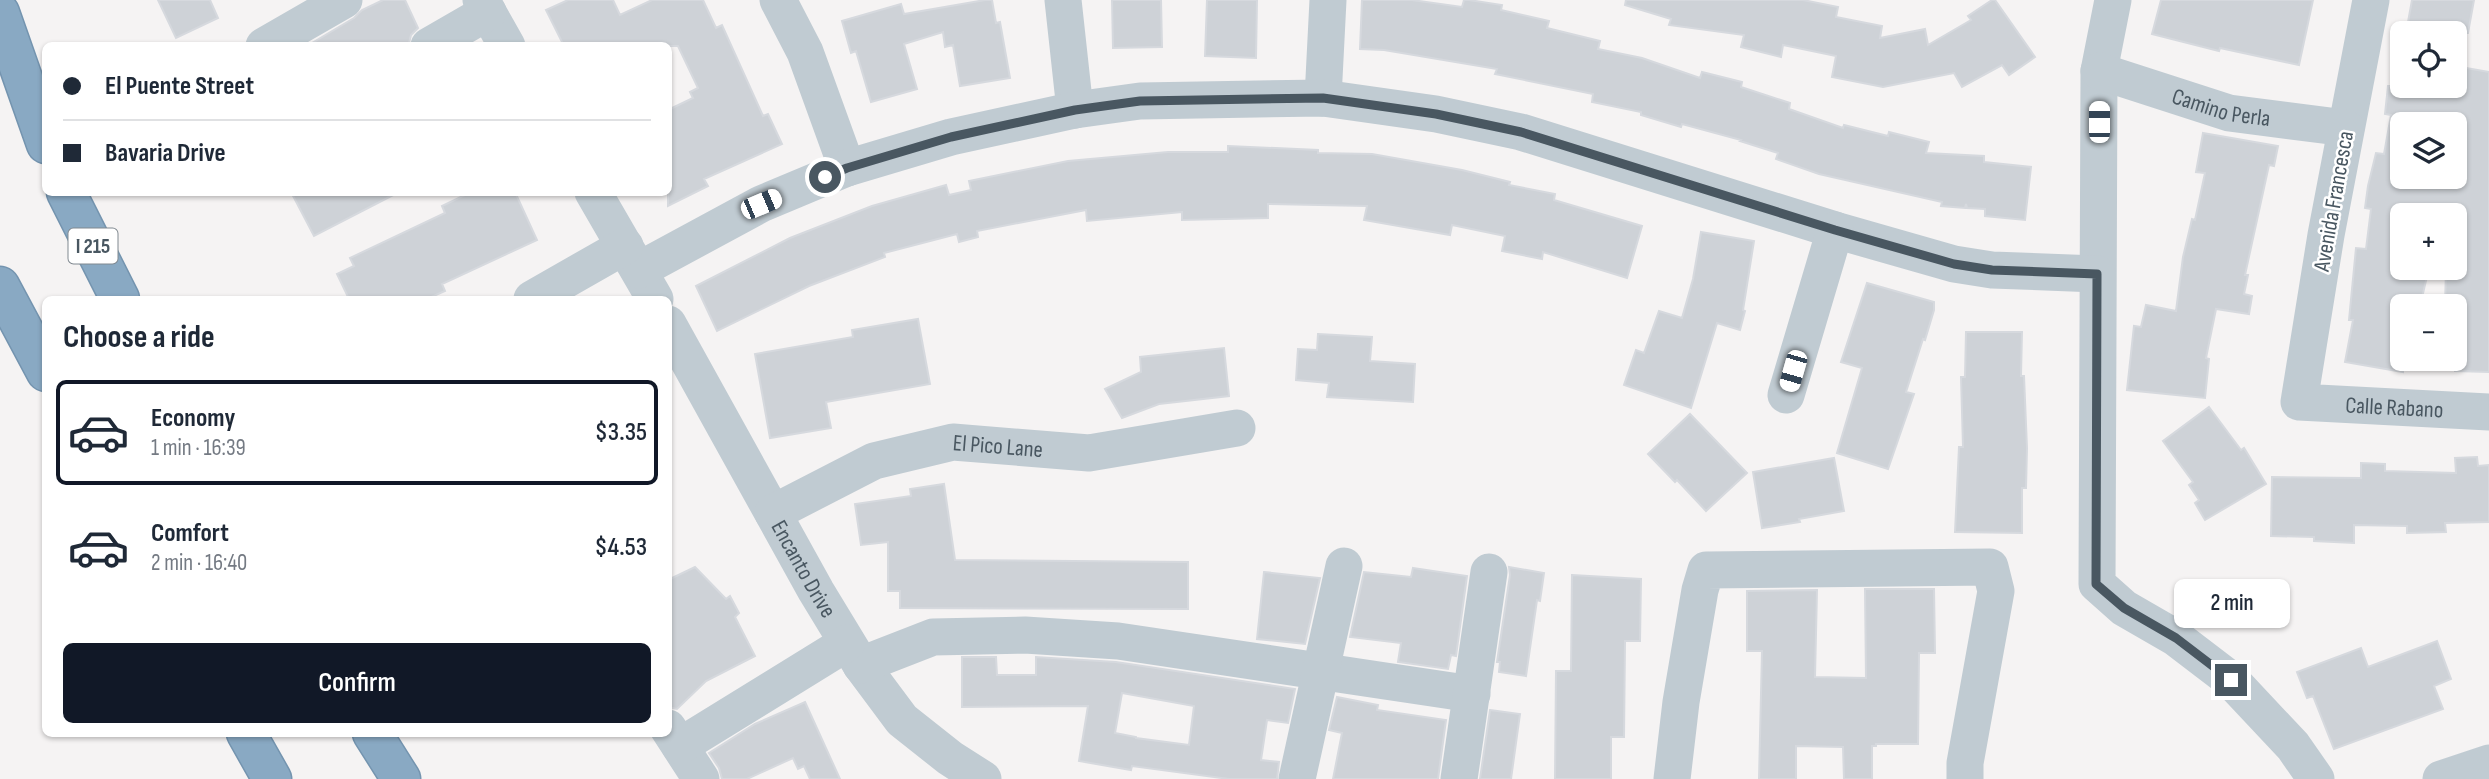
<!DOCTYPE html>
<html lang="en">
<head>
<meta charset="utf-8">
<style>
  body { margin:0; font-family:"Sofia Sans Condensed",sans-serif; background:#f6f6f7; color:#1f2937; height:100vh; display:flex; flex-direction:column; font-size:26px; white-space:nowrap }
  * { box-sizing:border-box; margin:0 }
  p { font-size:23px; color:#747a83 }
  .icon { flex:none; width:38px; height:38px; fill:none; stroke:currentColor; stroke-width:2; stroke-linecap:round; stroke-linejoin:round }
  .map { position:relative; flex:1; overflow:hidden }
  .details { position:absolute; left:42px; top:296px; width:630px; height:441px; display:flex; flex-direction:column; background:#fff; border-radius:10px; box-shadow:0 2px 5px #0004 }
  .details>* { flex:none }
  .top-card { position:absolute; left:42px; top:42px; width:630px; height:154px; border-radius:10px; box-shadow:0 2px 5px #0004; display:grid; align-content:center; height:154px; padding:0 21px; background:#fff }
  .controls { position:absolute; left:2390px; top:21px; display:grid; gap:14px }
  .controls a { display:grid; place-items:center; width:77px; height:77px; border-radius:10px; background:#fff; box-shadow:0 2px 5px #0004; font-size:35px }
  .end { position:absolute; width:32px; height:32px; margin:-16px; border:9px solid #495761; background:#fff; box-shadow:0 0 0 4px #fff }
  .from { border-radius:50% }
  .bubble { position:absolute; height:49px; border-radius:10px; background:#fff; box-shadow:0 2px 5px #0004; font-size:23px; font-weight:600; line-height:49px; text-align:center }
  .car { position:absolute; width:21px; height:42px; margin:-21px -10px; border-radius:9px; box-shadow:0 0 5px 2px #0007; background:linear-gradient(#fff 24%,#345 0 40%,#fff 0 76%,#345 0 86%,#fff 0) }
  .top-card b { display:flex; align-items:center; gap:24px; height:66px; font-size:26px }
  .top-card b+b { border-top:2px solid #e0e1e3 }
  .top-card i { width:18px; height:18px; background:#1f2937 }
  ul { padding:0; list-style:none }
  li { display:flex; align-items:center; gap:21px; height:105px; margin:0 14px 10px; padding:0 7px; border:4px solid transparent; border-radius:10px }
  li div { flex:1 }
  li b { display:block; font-size:26px }
  li em { font-style:normal; font-weight:600 }
  li.current { border-color:#111827 }
  li>.icon { width:63px; height:63px; stroke-width:1.5 }
  h2 { padding:0 21px; font-size:32px; line-height:84px }
  .primary-button { display:flex; gap:14px; margin-top:auto; padding:14px 21px }
  .primary-button a { flex:1; height:80px; border-radius:10px; background:#111827; color:#fff; font-size:28px; font-weight:600; line-height:80px; text-align:center }
  .map>svg:first-child { display:block }
  .building { fill:#ced2d7; stroke:#d6d9de; stroke-width:2; fill-rule:evenodd }
  .lines { fill:none; stroke-linecap:round; stroke-linejoin:round }
  .highway-casing { stroke:#7494af; stroke-width:41 }
  .minor { stroke:#c0cbd2; stroke-width:37 }
  .highway { stroke:#89a9c3; stroke-width:38 }
  .route { stroke:#495761; stroke-width:9 }
  .labels { text-anchor:middle; stroke-width:5; stroke-linejoin:round; paint-order:stroke }
  .shield { fill:#fff; stroke:#808990; stroke-width:2 }
  .shield-label { font-size:21px; font-weight:bold; fill:#495761 }
  .street-label { font-size:23px; fill:#495761; stroke:#fff }
</style>
</head>
<body>
<div class="map">
<svg width="2489" height="779" viewBox="0 0 2489 779">
  <rect width="100%" height="100%" fill="#f5f3f3"/>
  <path class="building" d="M158 0H210L218 18 176 38Z
    M383 0H405L418 28 411 35 409 43 404 46H307L354 18 362 10Z
    M568 0H613L620 15 652 0H703L716 28 722 25 763 116 768 114 782 144 704 179 708 186 668 206V110L693 98 690 92 698 88 678 46H564L546 10Z
    M985 0H992L996 23 1000 22 1010 78 960 86 953 45 945 47 943 32 904 44 917 89 871 102 856 51 851 53 842 21 901 4 904 14Z
    M1112 0H1161L1162 47 1113 48Z
    M1207 0H1257L1256 58 1205 56Z
    M1362 0H1412L1462 7 1464 0H1469L1502 5 1501 10 1549 21 1547 28 1600 41 1598 49 1642 58 1700 78 1702 72 1742 82 1741 87 1790 103 1789 109 1843 128 1844 125 1888 136 1889 132 1929 142 1926 153 1984 156V162L2031 167 2025 220 1985 216V209L1967 208 1966 204 1965 208 1941 206 1942 202 1819 174 1776 159 1778 153 1740 141 1741 140 1682 124 1681 127 1641 115V112L1592 102 1593 94 1495 74 1497 69 1384 50 1360 49Z
    M1626 0H1803L1838 7 1836 17 1882 26 1880 38 1925 29 1928 45 1971 20 1968 16 1992 0H1995L2035 57 2009 75 2002 65 1962 87 1954 73 1883 87 1832 77 1836 56 1783 45 1781 57 1741 47 1744 35 1669 25 1671 19 1625 5Z
    M2161 0H2313L2299 65 2220 48 2219 51 2152 34Z
    M2412 0H2474L2468 33H2406Z
    M2455 66 2489 72V372L2455 371V306H2445L2446 268H2455V234L2459 215H2403V268H2429L2420 306H2403V372L2345 362 2353 320H2349L2356 248 2366 249 2371 209 2365 208 2368 186 2376 153 2384 154 2391 115 2385 114 2388 86H2455ZM2403 124H2455V177H2403Z
    M2203 133 2278 146 2274 166 2269 165 2245 275H2248L2244 294 2252 296 2249 314 2216 309 2206 358 2209 359 2205 398 2127 390 2134 326 2141 327 2146 305 2176 311 2183 257 2192 219 2195 220 2205 173 2196 172Z
    M1228 146 1318 150V153L1372 154 1462 170 1510 182 1509 185 1555 194 1554 200 1642 226 1627 278 1543 252 1542 259 1502 251 1505 236 1452 225 1450 235 1364 220 1367 206 1268 204V218L1182 220V212L1087 221 1086 210 977 231 978 237 959 242 957 234 884 253 885 257 809 286 717 331 696 286 790 238 872 206 946 185 949 195 971 190 969 181 1068 161 1168 152H1228Z
    M291 192H399L314 236Z
    M471 192H515L537 240 442 284 445 291 427 299H349L337 274 354 266 350 258 445 213 442 206Z
    M1701 232 1754 241 1743 310 1745 311 1740 330 1717 323 1691 408 1624 385 1636 350 1644 353 1659 311 1682 318 1693 279Z
    M1867 283 1934 302V310L1925 340 1923 339 1906 392 1914 394 1888 469 1837 453 1862 368 1841 362Z
    M918 319 930 384 826 402 831 428 770 438 755 354 853 337 852 330Z
    M1966 332H2022L2021 376H2024L2027 448 2026 488H2022V533L1955 532 1959 447H1963L1961 377H1965Z
    M1318 334 1372 337 1370 361 1415 364 1413 402 1327 397 1329 383 1296 380 1298 349 1317 350Z
    M1224 348 1229 396 1159 404 1122 418 1105 389 1141 372 1140 357Z
    M2209 407 2241 450 2244 448 2266 484 2205 520 2195 503 2199 500 2189 485 2193 482 2163 441Z
    M1690 414 1747 473 1706 511 1677 480 1675 482 1648 454Z
    M2477 457 2478 466 2489 465V522L2445 523 2446 532 2407 533V526L2354 525V543L2314 541V537L2271 536 2272 477 2361 478V463L2385 464V471L2456 473 2455 458Z
    M1834 458 1844 511 1799 519 1800 522 1762 528 1753 472Z
    M944 484 955 560 1188 562V609L900 608V591H888V542L861 545 855 504 911 496 910 489Z
    M695 567 726 599 730 596 739 613 735 617 755 656 706 681 677 709 668 707V580Z
    M1509 567 1544 573 1540 601 1537 600 1526 676 1499 672 1500 662H1497L1510 575Z
    M1413 568 1467 576 1456 656 1451 655 1448 669 1398 662 1401 643 1350 637 1364 572 1411 577Z
    M1264 572 1320 578 1305 644 1257 639Z
    M1572 575 1641 579 1640 641H1625L1624 737H1611V779H1555L1556 671H1571Z
    M1865 589H1934L1935 653H1919L1918 744H1876V746H1872V779H1844L1843 747 1796 746V779H1759L1762 651H1747V591L1817 590 1815 677 1866 678Z
    M2437 641 2451 679 2434 686 2443 709 2334 749 2313 696 2307 698 2297 672 2361 648 2368 667Z
    M962 657H996L997 675H1036V657L1116 662 1295 689 1288 723 1267 720 1261 760 1279 762 1277 779H1229L1132 766 1131 770 1079 761 1088 706 962 707ZM1122 693 1194 706 1189 745 1136 738V737L1115 733Z
    M1337 697 1378 705 1377 710 1446 720 1438 779H1333L1342 733 1329 730Z
    M805 702 840 779H810L804 766 798 769 793 758 747 779H722L719 768 709 753 755 724Z
    M1490 710 1520 714 1511 779H1480Z"/>
  <g class="lines">
    <defs>
      <path id="highway" d="M0 13 46 144
        M66 192 120 299
        M0 286 46 372
        M246 733 272 779
        M372 733 401 779"/>
    </defs>
    <use href="#highway" class="highway-casing"/>
    <g class="minor">
      <path d="M481 0 507 46"/>
      <path d="M778 0 805 52 847 168"/>
      <path d="M1063 0 1075 110"/>
      <path d="M2113 0 2099 71 2097 584 2124 608 2176 638 2231 680 2293 746 2316 779"/>
      <path id="s1" d="M2371 0 2326 235 2299 402 2489 412"/>
      <path d="M264 46 344 0"/>
      <path d="M429 46 488 12"/>
      <path id="s2" d="M2099 71 2229 113 2346 128"/>
      <path d="M1323 98 1328 0"/>
      <path d="M593 192 655 299"/>
      <path d="M639 270 761 204 847 168 951 137 1075 110 1140 101 1323 98 1436 114 1521 132 1835 230 1954 264 1992 270 2097 274"/>
      <path d="M532 299 625 246"/>
      <path id="s3" d="M668 324 816 591 861 665 902 720 950 758 983 779"/>
      <path d="M1786 395 1835 230"/>
      <path id="s4" d="M773 513 874 461 953 442 1089 453 1237 428"/>
      <path d="M861 665 933 637 1025 635 1118 641 1472 694"/>
      <path d="M668 728 701 779"/>
      <path d="M680 746 847 643"/>
      <path d="M1297 779 1344 566"/>
      <path d="M1459 779 1489 572"/>
      <path d="M1672 779 1681 702 1700 590 1706 570 1990 567 1996 591 1965 763V779"/>
      <path d="M2441 779 2489 763"/>
    </g>
    <use href="#highway" class="highway"/>
  </g>
  <g class="lines">
    <path class="route" d="M825 177 847 168 951 137 1075 110 1140 101 1323 98 1436 114 1521 132 1835 230 1954 264 1992 270 2097 274 2096 584 2124 608 2176 638 2231 680"/>
  </g>
  <g class="labels">
    <rect class="shield" x="68.5" y="228.5" width="49" height="35" rx="5"/>
    <g class="shield-label">
      <text x="93" y="253">I 215</text>
    </g>
    <g class="street-label">
      <text dy="8" stroke="none"><textPath href="#s2" startOffset="128">Camino Perla</textPath></text>
      <text transform="translate(2333 201) rotate(-80)" y="8">Avenida Francesca</text>
      <text dy="8" stroke="none"><textPath href="#s1" startOffset="504">Calle Rabano</textPath></text>
      <text dy="8" stroke="none"><textPath href="#s4" startOffset="240">El Pico Lane</textPath></text>
      <text dy="8" stroke="none"><textPath href="#s3" startOffset="280">Encanto Drive</textPath></text>
    </g>
  </g>
</svg>
<div class="controls">
<a><svg class="icon" aria-label="locate" viewBox="0 0 24 24"><circle cx="12" cy="12" r="6"/><path d="M12 2v4M12 18v4M2 12h4M18 12h4"/></svg></a>
<a><svg class="icon" aria-label="layers" viewBox="0 0 24 24"><path d="M12 4l9 5-9 5-9-5zM3 14l9 5 9-5"/></svg></a>
<a>+</a>
<a>−</a>
</div>
<i class="end from" style="left:825px;top:177px"></i>
<i class="end" style="left:2231px;top:680px"></i>
<div class="bubble" style="left:2174px;top:579px;width:116px">2 min</div>
<i class="car" style="left:2099px;top:122px;rotate:0deg"></i>
<i class="car" style="left:761px;top:204px;rotate:67deg"></i>
<i class="car" style="left:1793px;top:371px;rotate:196deg"></i>
<div class="top-card">
<b><i class="from"></i>El Puente Street</b>
<b><i></i>Bavaria Drive</b>
</div>
<section class="details">
<h2>Choose a ride</h2>
<ul>
<li class="current"><svg class="icon" aria-label="car" viewBox="0 0 24 24"><path d="M5 17H2v-5l4-1 3-4h7l3 4 3 1v5h-3M9 17h6M6 11h13"/><circle cx="7" cy="17" r="2"/><circle cx="17" cy="17" r="2"/></svg><div><b>Economy</b><p>1 min · 16:39</p></div><em>$3.35</em></li>
<li><svg class="icon" aria-label="car" viewBox="0 0 24 24"><path d="M5 17H2v-5l4-1 3-4h7l3 4 3 1v5h-3M9 17h6M6 11h13"/><circle cx="7" cy="17" r="2"/><circle cx="17" cy="17" r="2"/></svg><div><b>Comfort</b><p>2 min · 16:40</p></div><em>$4.53</em></li>
</ul>
<div class="primary-button"><a>Confirm</a></div>
</section>
</div>
</body>
</html>
